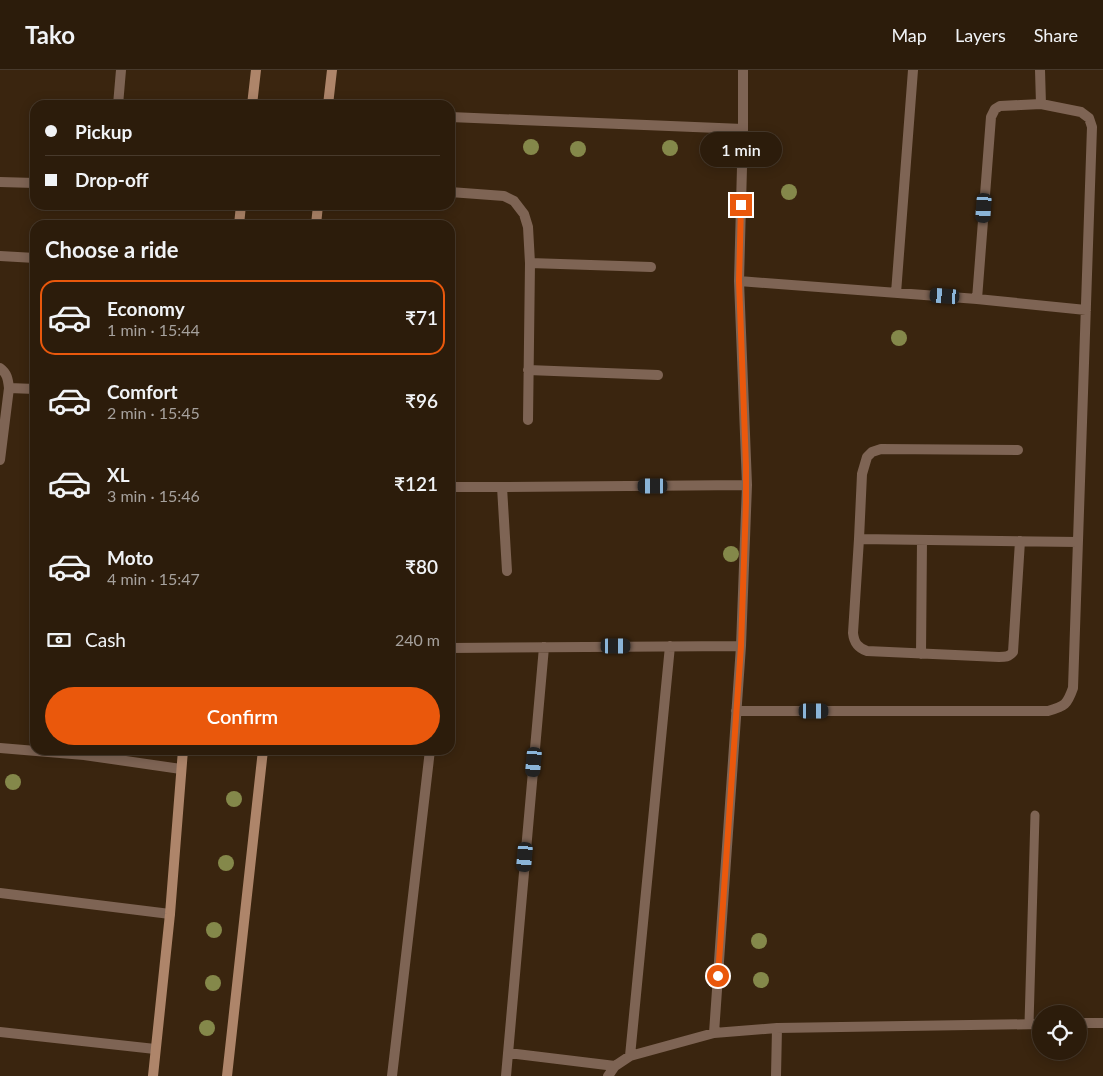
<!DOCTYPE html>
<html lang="en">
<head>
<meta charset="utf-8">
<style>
  body { margin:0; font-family:Lato,sans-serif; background:#382919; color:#f1f3f6; height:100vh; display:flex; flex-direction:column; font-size:19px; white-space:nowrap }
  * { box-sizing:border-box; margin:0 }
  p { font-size:16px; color:#a6a19d }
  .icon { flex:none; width:28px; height:28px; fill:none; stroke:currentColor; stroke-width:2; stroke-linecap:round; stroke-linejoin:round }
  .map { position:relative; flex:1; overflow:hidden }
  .details { position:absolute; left:30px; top:150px; width:425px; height:535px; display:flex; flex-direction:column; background:#2c1c0b; border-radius:15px; box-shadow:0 2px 12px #0003,0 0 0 1px #483a2c }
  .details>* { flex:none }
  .hud { position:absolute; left:30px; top:30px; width:425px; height:110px; border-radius:15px; box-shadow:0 2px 12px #0003,0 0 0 1px #483a2c; display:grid; align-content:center; height:110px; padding:0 15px; background:#2c1c0b }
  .buttons { position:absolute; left:1032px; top:935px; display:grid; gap:10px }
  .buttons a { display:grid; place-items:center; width:55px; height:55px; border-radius:50%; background:#2c1c0b; box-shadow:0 2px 12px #0003,0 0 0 1px #483a2c; font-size:25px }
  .end { position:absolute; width:22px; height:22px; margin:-11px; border:6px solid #ea580c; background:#fff; box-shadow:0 0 0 2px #fff }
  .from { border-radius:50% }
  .bubble { position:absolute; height:35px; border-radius:18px; background:#2c1c0b; box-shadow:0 2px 12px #0003,0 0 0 1px #483a2c; font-size:16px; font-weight:600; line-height:35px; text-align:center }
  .car { position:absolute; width:15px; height:30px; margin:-15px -8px; border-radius:6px; box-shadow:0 0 4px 1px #0007; background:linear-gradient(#222 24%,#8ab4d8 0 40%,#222 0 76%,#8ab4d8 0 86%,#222 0) }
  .hud b { display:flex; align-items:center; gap:18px; height:48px; font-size:19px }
  .hud b+b { border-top:1px solid #483a2c }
  .hud i { width:12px; height:12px; background:#f1f3f6 }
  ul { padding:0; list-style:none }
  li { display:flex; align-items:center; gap:15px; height:75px; margin:0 10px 8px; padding:0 5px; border:2px solid transparent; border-radius:15px }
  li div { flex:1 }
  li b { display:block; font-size:19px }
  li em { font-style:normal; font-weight:600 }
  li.active { border-color:#ea580c }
  li>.icon { width:45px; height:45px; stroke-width:1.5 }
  h2 { padding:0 15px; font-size:22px; line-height:60px }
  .pay { display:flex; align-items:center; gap:12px; height:55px; padding:0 15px; font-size:19px }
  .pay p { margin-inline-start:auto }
  .cta { display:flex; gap:10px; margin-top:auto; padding:10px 15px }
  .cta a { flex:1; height:58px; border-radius:30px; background:#ea580c; color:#fff; font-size:20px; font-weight:600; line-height:58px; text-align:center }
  header { display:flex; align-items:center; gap:30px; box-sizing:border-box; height:70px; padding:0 25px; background:#2c1c0b; border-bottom:1px solid #483a2c }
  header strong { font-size:24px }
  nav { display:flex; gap:28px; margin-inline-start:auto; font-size:18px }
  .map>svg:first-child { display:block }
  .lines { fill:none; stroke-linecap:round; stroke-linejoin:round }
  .lane { stroke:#7e6454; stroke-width:9 }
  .street { stroke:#7e6454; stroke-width:10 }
  .secondary { stroke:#ae856a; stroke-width:10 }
  .tree { fill:#84884a }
  .route { stroke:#ea580c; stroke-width:6 }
</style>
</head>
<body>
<header>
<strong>Tako</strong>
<nav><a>Map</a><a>Layers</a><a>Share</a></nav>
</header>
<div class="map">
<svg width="1103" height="1006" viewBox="0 0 1103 1006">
  <rect width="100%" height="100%" fill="#3a250f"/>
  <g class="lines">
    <path class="lane" d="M1029 954 1035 745"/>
    <path class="street" d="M1040 0 1041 34
      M118 35 121 0
      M450 47 743 59
      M0 112 35 113
      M450 122 504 126 514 131 524 144 528 157 530 193 528 350
      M0 186 35 188
      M530 193 651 197
      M739 211 977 229 1086 240
      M896 223 913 0
      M0 298C7 303 8 309 9 318L0 390
      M528 300 658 305
      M9 318 35 319
      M1018 380 881 379 872 382 867 387 862 404 859 469 853 563C854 573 858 578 867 581L999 587C1005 587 1009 587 1013 582L1020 471
      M450 417H502L507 501
      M502 417 747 415
      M859 469 1078 472
      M450 578 741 576
      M921 584 922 470
      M736 641H1048C1065 636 1067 635 1073 618L1092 57 1089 48 1081 42 1041 34 1000 36 995 39 991 47 977 229
      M0 678 84 685 181 699
      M0 823 170 844
      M1079 953H1103
      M0 962 155 979
      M714 963 741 576 747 415 739 211 743 59V0
      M508 983 615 996
      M630 986 670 576
      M392 1006 430 680
      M506 1006 544 577
      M608 1006 615 996 630 986 714 963 777 958 1041 954
      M776 1006 777 958"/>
    <path class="secondary" d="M252 35 256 0
      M328 35 332 0
      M239 155 241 135
      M316 155 318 135
      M153 1006 170 844 183 680
      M227 1006 263 680"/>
  </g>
  <g class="tree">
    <circle cx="531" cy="77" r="8"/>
    <circle cx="670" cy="78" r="8"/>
    <circle cx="578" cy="79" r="8"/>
    <circle cx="789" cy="122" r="8"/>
    <circle cx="899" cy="268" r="8"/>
    <circle cx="731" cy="484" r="8"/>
    <circle cx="13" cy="712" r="8"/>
    <circle cx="234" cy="729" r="8"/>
    <circle cx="226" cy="793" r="8"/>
    <circle cx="214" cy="860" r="8"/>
    <circle cx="759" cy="871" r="8"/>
    <circle cx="761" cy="910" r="8"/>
    <circle cx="213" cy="913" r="8"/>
    <circle cx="207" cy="958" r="8"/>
  </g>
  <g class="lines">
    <path class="route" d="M718 906 741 576 746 433V396L739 211 741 135"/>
  </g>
</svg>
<div class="buttons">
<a><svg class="icon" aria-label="locate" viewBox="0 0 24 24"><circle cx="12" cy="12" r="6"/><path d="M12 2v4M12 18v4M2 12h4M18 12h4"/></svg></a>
</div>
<i class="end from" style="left:718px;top:906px"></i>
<i class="end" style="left:741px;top:135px"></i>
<div class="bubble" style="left:700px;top:62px;width:82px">1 min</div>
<i class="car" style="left:984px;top:138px;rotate:184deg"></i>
<i class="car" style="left:945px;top:226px;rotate:274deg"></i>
<i class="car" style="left:653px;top:416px;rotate:270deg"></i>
<i class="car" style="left:616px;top:576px;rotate:90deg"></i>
<i class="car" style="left:814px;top:641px;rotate:90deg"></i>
<i class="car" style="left:534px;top:692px;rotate:185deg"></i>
<i class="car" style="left:525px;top:787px;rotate:185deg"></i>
<div class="hud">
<b><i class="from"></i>Pickup</b>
<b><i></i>Drop-off</b>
</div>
<section class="details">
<h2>Choose a ride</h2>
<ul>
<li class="active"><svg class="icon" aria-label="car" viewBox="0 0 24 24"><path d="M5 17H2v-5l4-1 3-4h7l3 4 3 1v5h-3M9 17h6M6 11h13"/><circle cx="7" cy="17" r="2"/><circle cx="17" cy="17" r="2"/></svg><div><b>Economy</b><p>1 min · 15:44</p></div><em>₹71</em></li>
<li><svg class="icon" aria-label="car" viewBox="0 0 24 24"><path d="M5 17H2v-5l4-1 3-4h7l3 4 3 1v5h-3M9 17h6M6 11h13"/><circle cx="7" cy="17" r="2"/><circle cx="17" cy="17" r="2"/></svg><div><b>Comfort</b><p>2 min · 15:45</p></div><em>₹96</em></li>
<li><svg class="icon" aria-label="car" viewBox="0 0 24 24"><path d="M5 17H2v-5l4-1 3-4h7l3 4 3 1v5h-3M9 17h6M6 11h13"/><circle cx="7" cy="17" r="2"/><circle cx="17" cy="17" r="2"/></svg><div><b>XL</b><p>3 min · 15:46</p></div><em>₹121</em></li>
<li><svg class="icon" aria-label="car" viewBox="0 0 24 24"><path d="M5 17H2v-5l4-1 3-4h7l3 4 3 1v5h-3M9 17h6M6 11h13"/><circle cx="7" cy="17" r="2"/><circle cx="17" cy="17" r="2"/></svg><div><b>Moto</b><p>4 min · 15:47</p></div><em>₹80</em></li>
</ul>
<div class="pay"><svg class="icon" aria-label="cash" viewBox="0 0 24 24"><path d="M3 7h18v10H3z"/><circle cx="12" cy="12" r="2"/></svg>Cash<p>240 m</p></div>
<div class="cta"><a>Confirm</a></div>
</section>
</div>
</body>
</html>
